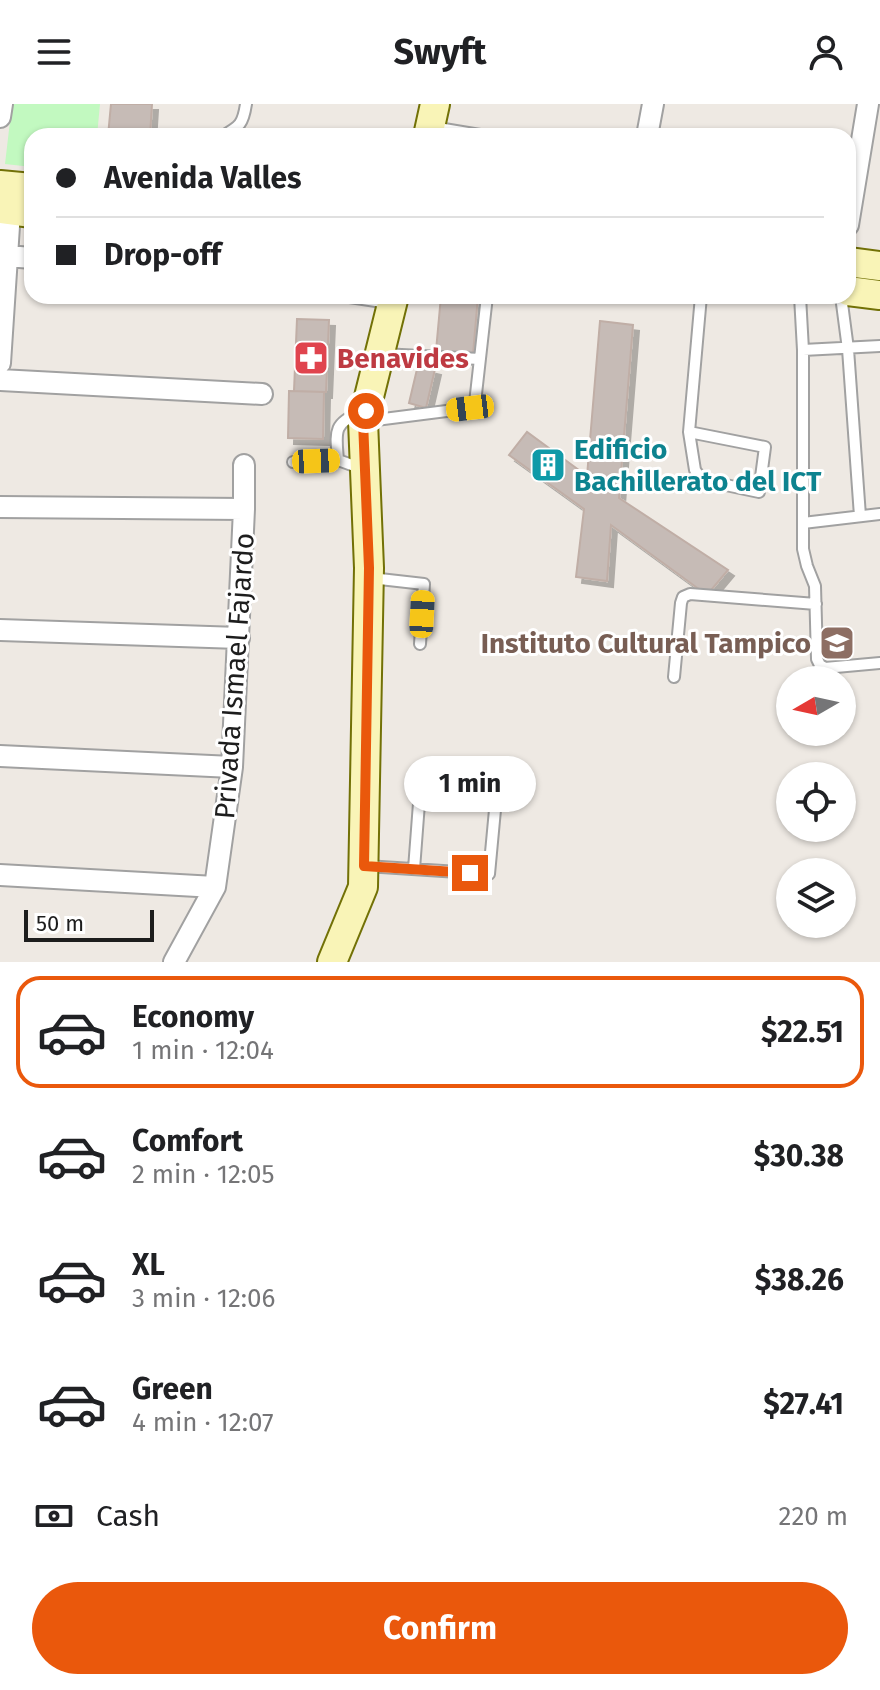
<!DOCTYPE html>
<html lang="en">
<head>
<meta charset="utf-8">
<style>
  body { margin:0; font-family:"Fira Sans",sans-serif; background:#f2f2f2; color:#202124; height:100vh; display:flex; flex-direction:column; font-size:30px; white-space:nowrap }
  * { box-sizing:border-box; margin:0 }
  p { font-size:26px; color:#757577 }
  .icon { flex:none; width:44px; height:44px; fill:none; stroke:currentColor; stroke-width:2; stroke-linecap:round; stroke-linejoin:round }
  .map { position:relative; height:858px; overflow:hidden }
  .panel { display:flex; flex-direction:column; background:#fff; flex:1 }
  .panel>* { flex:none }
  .banner { position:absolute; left:24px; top:24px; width:832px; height:176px; border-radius:24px; box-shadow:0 2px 6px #0004; display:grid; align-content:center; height:176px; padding:0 32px; background:#fff }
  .needle { width:52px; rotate:261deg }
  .controls { position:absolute; left:776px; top:562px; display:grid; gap:16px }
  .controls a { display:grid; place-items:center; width:80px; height:80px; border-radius:50%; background:#fff; box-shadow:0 2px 6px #0004; font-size:40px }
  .scale { position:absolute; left:24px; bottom:20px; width:130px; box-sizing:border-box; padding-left:8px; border:4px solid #1d1d1d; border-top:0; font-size:22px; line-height:28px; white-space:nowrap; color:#1d1d1d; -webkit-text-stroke:6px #fff; paint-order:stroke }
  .end { position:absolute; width:36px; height:36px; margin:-18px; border:10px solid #ea580c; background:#fff; box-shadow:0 0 0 4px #fff }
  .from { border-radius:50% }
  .bubble { position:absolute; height:56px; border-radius:28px; background:#fff; box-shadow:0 2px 6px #0004; font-size:26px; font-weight:700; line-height:56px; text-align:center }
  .car { position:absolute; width:24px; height:48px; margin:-24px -12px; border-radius:10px; box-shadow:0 0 6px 2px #0007; background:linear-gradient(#f5c518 24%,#345 0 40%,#f5c518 0 76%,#345 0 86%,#f5c518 0) }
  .banner b { display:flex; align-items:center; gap:28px; height:76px; font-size:30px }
  .banner b+b { border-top:2px solid #e0e0e0 }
  .banner i { width:20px; height:20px; background:#202124 }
  ul { padding:14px 0 0; list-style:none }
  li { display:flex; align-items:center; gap:24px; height:112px; margin:0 16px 12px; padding:0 16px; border:4px solid transparent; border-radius:24px }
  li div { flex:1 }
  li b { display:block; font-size:30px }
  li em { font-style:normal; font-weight:700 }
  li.active { border-color:#ea580c }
  li>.icon { width:72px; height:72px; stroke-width:1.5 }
  .pay { display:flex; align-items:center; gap:20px; height:88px; padding:0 32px; font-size:30px }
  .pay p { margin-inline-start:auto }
  .cta { display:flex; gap:16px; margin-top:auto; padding:16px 32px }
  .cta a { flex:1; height:92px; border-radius:48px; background:#ea580c; color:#fff; font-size:32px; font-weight:700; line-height:92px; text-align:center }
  header { display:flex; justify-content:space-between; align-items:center; height:104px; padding:0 32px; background:#fff; font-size:36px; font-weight:700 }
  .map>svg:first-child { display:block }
  .park { fill:#c2f9c0 }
  .building { fill:#c6bbb6; stroke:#c0aea6; stroke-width:2; filter:url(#shadow) }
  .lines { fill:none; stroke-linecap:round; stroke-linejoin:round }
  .lane-casing { stroke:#a1a1a1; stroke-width:14 }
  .street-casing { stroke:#a1a1a1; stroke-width:24 }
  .secondary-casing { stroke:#727106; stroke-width:32 }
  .lane { stroke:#fff; stroke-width:10 }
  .street { stroke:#fff; stroke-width:20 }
  .secondary { stroke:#f9f4b7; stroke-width:28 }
  .route { stroke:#ea580c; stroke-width:10 }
  .labels { text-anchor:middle; stroke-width:6; stroke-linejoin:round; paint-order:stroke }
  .health-label { font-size:28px; font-weight:bold; fill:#be3a42; stroke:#fff; text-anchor:start }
  .culture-label { font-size:28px; font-weight:bold; fill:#0d838f; stroke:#fff; text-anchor:start }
  .education-label { font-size:28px; font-weight:bold; fill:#785e54; stroke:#fff; text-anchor:end }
  .street-label { font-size:28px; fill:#1d1d1d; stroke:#fff }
</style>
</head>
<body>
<header><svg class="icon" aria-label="menu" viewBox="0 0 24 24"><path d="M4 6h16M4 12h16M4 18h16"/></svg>Swyft<svg class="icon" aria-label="person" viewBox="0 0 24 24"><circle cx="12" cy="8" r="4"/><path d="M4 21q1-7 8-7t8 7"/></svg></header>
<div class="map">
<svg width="880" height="858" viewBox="0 0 880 858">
  <defs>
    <filter id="shadow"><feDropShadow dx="6" dy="6" stdDeviation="0" flood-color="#0004"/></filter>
  </defs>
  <rect width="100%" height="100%" fill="#eee9e3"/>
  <path class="park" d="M12 0H100L97 32H32V63L5 60Z"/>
  <path class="building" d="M111 0H152L150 32H108Z
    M441 192H478L473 250 436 247Z
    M297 215 329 216 326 288 294 287Z
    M600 217 633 221 619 394 728 466 707 491 611 421 607 477 576 473 584 405 509 351 527 328 587 372Z
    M418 261 435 265 426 304 409 299Z
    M289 287 324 288 323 335 288 334Z"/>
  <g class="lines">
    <defs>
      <path id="lane" d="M432 23 486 32
        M223 32C240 22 243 20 246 0
        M343 192 389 199
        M800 192 803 246V445L807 462 815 482 817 555 820 561 825 564 880 559
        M841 192 848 245 860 412
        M803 246 880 242
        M382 250 480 255
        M360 309C332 319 336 330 338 356L360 364
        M368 317 470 304 475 299 487 192
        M689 328 765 343 759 388 702 376 695 366 689 328 701 192
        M293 358 338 356
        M803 419 880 410
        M371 474 424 480 420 540
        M674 573 681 499 683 493 690 490 816 500
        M366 762C407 765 448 767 489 770L496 695 420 686 414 765"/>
      <path id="street" d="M0 13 2 0
        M647 32 653 0
        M848 121 868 0
        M7 152 32 154
        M0 259 10 107 2 97
        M0 276 262 290
        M0 403 244 405
        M0 526 239 534
        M0 652 232 663
        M0 771 215 783
        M174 858 215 783 232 663 244 405V361"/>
      <path id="secondary" d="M428 32 435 0
        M0 81 32 84
        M0 105 32 109
        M848 158 880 162
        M848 187 880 191
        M332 858 363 783 369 464 363 317 394 192"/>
    </defs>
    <use href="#lane" class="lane-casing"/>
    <use href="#street" class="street-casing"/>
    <use href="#secondary" class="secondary-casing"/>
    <use href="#lane" class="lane"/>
    <use href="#street" class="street"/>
    <use href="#secondary" class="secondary"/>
  </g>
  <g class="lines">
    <path class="route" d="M366 307 363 317 369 464 364 762 470 769"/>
  </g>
  <defs>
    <symbol id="pharmacy-square" viewBox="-11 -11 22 22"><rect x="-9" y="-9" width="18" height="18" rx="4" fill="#e0444e" stroke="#fff"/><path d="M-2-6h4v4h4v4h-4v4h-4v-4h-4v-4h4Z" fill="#fff"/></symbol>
    <symbol id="building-square" viewBox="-11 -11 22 22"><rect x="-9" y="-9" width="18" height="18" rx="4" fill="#0f9aa8" stroke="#fff"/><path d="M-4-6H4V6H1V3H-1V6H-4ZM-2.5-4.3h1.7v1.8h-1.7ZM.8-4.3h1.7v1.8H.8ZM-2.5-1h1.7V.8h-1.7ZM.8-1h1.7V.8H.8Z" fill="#fff"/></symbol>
    <symbol id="school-square" viewBox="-11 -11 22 22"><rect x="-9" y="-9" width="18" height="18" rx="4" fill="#8d6e63" stroke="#fff"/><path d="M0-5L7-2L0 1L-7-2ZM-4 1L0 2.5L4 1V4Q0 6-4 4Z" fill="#fff"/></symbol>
  </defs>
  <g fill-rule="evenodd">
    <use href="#pharmacy-square" x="291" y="234" width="40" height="40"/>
    <use href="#building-square" x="528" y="341" width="40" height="40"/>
    <use href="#school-square" x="817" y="519" width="40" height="40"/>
  </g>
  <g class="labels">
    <g class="health-label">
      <text x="337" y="264">Benavides</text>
    </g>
    <g class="culture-label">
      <text x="574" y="355">Edificio<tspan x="574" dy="32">Bachillerato del ICT</tspan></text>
    </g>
    <g class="education-label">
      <text x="811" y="549">Instituto Cultural Tampico</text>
    </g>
    <g class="street-label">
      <text transform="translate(234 572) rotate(-86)" y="10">Privada Ismael Fajardo</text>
    </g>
  </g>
</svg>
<div class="controls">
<a><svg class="needle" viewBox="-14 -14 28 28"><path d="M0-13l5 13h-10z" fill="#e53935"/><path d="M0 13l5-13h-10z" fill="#757577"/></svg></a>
<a><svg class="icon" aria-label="locate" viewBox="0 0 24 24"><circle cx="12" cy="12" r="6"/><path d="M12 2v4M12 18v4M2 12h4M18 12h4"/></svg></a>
<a><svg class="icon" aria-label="layers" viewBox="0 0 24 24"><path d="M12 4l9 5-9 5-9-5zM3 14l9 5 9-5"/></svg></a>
</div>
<div class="scale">50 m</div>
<i class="end from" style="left:366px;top:307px"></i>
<i class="end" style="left:470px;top:769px"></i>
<div class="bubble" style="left:404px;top:652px;width:132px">1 min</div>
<i class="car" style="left:470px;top:304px;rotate:263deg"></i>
<i class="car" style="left:316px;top:357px;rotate:88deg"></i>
<i class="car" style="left:422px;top:510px;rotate:3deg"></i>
<div class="banner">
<b><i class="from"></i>Avenida Valles</b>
<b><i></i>Drop-off</b>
</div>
</div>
<section class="panel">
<ul>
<li class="active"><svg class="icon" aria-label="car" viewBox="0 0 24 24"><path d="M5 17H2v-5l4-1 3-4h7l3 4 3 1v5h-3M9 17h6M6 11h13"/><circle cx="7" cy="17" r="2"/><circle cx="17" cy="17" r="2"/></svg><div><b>Economy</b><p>1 min · 12:04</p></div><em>$22.51</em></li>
<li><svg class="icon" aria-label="car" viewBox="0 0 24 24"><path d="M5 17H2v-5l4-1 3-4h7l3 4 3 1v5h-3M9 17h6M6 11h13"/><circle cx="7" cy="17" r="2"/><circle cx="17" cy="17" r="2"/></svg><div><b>Comfort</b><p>2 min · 12:05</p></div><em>$30.38</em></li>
<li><svg class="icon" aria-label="car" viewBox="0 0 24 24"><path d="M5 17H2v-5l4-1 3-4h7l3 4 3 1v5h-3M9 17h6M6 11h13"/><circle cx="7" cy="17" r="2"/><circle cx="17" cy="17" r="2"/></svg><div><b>XL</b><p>3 min · 12:06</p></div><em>$38.26</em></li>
<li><svg class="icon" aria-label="car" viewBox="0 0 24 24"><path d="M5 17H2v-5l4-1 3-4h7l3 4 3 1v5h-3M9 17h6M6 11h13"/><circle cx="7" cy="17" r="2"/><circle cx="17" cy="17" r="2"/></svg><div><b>Green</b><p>4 min · 12:07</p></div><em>$27.41</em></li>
</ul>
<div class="pay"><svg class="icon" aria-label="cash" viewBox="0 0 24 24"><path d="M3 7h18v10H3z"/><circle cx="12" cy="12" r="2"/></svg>Cash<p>220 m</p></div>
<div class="cta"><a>Confirm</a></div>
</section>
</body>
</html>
